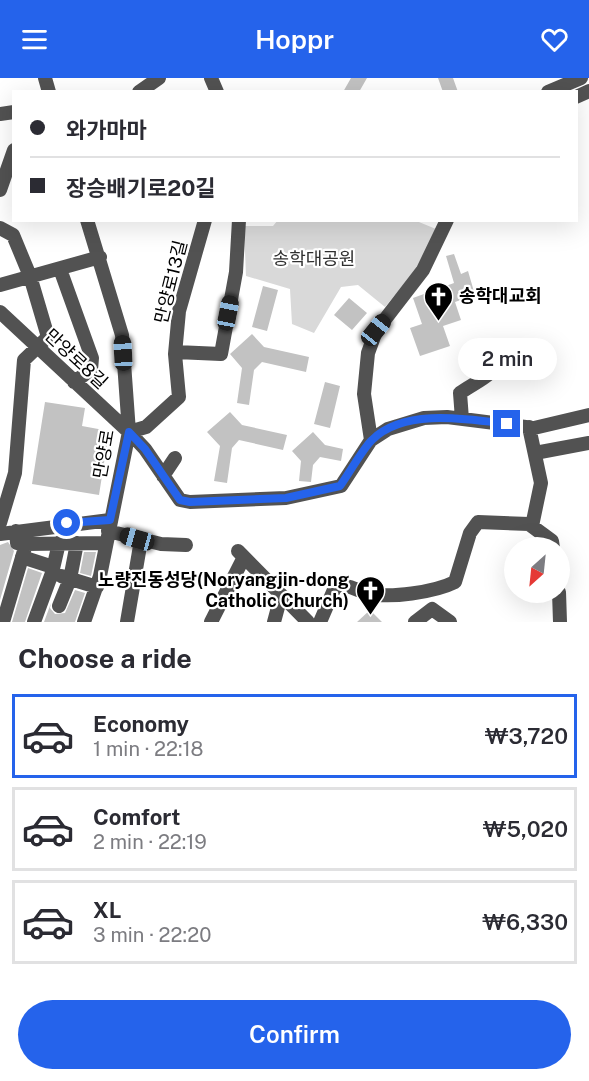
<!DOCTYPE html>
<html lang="en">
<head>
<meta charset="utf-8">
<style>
  body { margin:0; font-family:"Public Sans","Noto Sans KR",sans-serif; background:#f7f7f7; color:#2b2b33; height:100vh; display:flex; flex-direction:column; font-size:22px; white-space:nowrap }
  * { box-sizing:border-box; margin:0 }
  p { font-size:20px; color:#7c7c81 }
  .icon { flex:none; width:33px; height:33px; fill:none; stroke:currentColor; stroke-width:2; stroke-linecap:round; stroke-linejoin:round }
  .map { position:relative; height:544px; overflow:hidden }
  .panel { display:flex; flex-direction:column; background:#fff; flex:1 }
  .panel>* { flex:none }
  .hud { position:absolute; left:12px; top:12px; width:566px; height:132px; border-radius:0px; box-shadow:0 6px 24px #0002; display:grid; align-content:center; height:132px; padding:0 18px; background:#fff }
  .needle { width:39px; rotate:207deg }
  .fabs { position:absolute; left:504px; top:459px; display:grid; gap:12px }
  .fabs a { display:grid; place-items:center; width:66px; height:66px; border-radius:50%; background:#fff; box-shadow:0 6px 24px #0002; font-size:30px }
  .end { position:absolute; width:27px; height:27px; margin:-14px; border:8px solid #2563eb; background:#fff; box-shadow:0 0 0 3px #fff }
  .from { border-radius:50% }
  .bubble { position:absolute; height:42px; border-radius:21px; background:#fff; box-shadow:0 6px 24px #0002; font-size:20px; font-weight:600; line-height:42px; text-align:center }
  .car { position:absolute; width:18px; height:36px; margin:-18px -9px; border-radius:8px; box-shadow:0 0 4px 2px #0007; background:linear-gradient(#222 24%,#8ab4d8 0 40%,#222 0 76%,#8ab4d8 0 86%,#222 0) }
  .hud b { display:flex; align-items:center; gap:21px; height:57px; font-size:22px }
  .hud b+b { border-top:2px solid #e1e1e2 }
  .hud i { width:15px; height:15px; background:#2b2b33 }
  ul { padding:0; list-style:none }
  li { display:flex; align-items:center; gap:18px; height:84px; margin:0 12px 9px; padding:0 6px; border:3px solid #e1e1e2; border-radius:0px }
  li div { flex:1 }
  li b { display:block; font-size:22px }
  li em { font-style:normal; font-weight:600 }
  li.on { border-color:#2563eb }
  li>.icon { width:54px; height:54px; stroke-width:1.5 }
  h2 { padding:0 18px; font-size:27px; line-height:72px }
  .button { display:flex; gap:12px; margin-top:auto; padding:12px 18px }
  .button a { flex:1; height:69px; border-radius:36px; background:#2563eb; color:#fff; font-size:24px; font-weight:600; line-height:69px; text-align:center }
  header { display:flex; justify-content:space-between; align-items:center; height:78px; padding:0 18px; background:#2563eb; color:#fff; font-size:27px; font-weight:600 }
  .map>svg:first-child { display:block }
  .green { fill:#d9d9d9 }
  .building { fill:#c2c2c2 }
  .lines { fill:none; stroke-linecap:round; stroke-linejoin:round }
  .minor { stroke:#525252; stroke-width:14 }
  .route { stroke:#2563eb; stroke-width:8 }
  .labels { text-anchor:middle; stroke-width:4.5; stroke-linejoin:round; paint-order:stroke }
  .park-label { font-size:18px; fill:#303030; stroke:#fff }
  .street-label { font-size:18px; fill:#000; stroke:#fff }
  .poi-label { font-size:18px; font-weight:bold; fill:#000; stroke:#fff; text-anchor:start }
</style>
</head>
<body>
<header><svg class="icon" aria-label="menu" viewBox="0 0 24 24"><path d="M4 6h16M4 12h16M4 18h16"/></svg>Hoppr<svg class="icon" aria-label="heart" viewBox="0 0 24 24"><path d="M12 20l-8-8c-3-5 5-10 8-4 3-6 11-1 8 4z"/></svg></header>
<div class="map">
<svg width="589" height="544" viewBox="0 0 589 544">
  <rect width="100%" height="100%" fill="#fff"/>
  <path class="green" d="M278 142H414L436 151 418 189 385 229 358 207 341 209 314 255 292 246 290 211 246 198 244 148H273Z"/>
  <path class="building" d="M351 0H367L359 14H343Z
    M438 0H453L458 14H443Z
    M454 176 461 196 468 193 475 217 455 224 461 242 443 248 450 268 420 278 410 250 422 246 413 220 454 205 446 178Z
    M263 208 278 212 267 253 252 249Z
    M349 220 367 235 352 252 334 237Z
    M252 256 264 269 309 279 306 294 262 284 254 292 249 327 237 325 242 290 230 276Z
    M325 304 340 308 330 350 314 346Z
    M45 324 85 330 82 348 109 353 99 417 32 406Z
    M230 334 242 347 287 357 283 372 239 362 232 370 227 405 214 403 220 368 207 354Z
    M313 354 325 367 343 371 341 383 320 379 313 387 311 404 299 403 301 383 292 373Z
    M8 464 14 473 0 522V467Z
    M84 474H96L91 498 80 495Z
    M28 490 42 495 25 544H12Z
    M75 512 85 515 75 544H44L51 525 50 530 55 536 65 535Z
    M370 532 382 544H357Z"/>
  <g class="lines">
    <path class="minor" d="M45 0 49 14
      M211 0 217 14
      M139 14 159 0
      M548 14 581 0
      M576 19 589 13
      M0 36 14 34
      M0 112 14 72
      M0 150 13 157 30 198 48 259 24 282 15 395 0 445
      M60 191 92 280 91 292 74 304
      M0 207 100 179
      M0 234 129 354 145 371 180 422 190 424 286 420 341 408 371 362 364 316 368 275 376 253 423 192 447 142
      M176 274 221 276 236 194 239 142
      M462 341 460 315C475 304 496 297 501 278
      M529 349 541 405 532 448
      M129 354 146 349 179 319 175 276 179 233 205 142
      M371 362 388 351 424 340 447 339 534 350 589 337
      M535 375 589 365
      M163 398 175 380
      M16 453 17 465 26 466 106 465
      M108 453 161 466 186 467
      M0 456 110 442
      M238 473 308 544
      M22 479 53 489
      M61 498 97 509
      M559 514 560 544
      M59 528 70 501 77 465
      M3 544 26 466
      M34 544 52 495 59 465
      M84 544 100 498 129 354 122 257 87 142
      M127 544 141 462
      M211 544 244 479
      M274 544 281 518
      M320 544 336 507C353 507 353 512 367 515 389 521 435 514 455 504L470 455 478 444 529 446 552 463 553 470
      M415 544 432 531 450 544"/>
  </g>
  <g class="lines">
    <path class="route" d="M67 445 110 442 129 354 145 371 180 422 190 424 286 420 340 408C348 397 364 369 372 362 404 330 467 341 507 346"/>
  </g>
  <defs>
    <symbol id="church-pin" viewBox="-11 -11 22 30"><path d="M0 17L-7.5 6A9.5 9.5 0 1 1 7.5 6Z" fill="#000" stroke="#fff"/><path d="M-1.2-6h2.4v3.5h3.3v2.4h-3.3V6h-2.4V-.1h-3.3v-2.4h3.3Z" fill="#fff"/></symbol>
  </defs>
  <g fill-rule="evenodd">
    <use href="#church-pin" x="422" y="202" width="33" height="45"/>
    <use href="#church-pin" x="354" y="496" width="33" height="45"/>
  </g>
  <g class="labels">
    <g class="park-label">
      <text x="314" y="187">송학대공원</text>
    </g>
    <g class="street-label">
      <text transform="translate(171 204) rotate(-76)" y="6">만양로13길</text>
      <text transform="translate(76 281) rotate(43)" y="6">만양로8길</text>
      <text transform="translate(104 376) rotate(-80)" y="6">만양로</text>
    </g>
    <g class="poi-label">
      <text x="459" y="224">송학대교회</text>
      <text x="349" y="508" text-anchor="end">노량진동성당(Noryangjin-dong<tspan x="349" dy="21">Catholic Church)</tspan></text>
    </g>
  </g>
</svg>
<div class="fabs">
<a><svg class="needle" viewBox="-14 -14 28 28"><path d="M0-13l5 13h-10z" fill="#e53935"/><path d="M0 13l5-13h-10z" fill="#7c7c81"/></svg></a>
</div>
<i class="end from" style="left:67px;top:445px"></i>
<i class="end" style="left:507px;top:346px"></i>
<div class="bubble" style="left:458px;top:260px;width:99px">2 min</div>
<i class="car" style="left:228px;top:235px;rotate:11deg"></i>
<i class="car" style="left:376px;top:252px;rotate:39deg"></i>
<i class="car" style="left:123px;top:275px;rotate:357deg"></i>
<i class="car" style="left:137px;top:461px;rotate:286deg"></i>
<div class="hud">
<b><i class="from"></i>와가마마</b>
<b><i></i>장승배기로20길</b>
</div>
</div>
<section class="panel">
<h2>Choose a ride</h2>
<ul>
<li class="on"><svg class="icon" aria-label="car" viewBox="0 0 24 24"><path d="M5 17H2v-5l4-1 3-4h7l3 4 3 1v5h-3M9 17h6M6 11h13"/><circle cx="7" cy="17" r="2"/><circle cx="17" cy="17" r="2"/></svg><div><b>Economy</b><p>1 min · 22:18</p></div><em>₩3,720</em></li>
<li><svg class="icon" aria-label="car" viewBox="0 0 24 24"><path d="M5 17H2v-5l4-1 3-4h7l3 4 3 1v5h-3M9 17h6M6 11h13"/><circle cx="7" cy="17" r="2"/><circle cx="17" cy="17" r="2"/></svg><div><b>Comfort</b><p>2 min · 22:19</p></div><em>₩5,020</em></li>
<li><svg class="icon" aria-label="car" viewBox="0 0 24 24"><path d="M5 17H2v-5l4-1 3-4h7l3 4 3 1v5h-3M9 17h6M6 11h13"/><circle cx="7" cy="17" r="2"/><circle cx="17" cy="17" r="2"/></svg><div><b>XL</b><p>3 min · 22:20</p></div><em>₩6,330</em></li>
</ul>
<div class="button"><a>Confirm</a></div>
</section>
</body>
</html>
